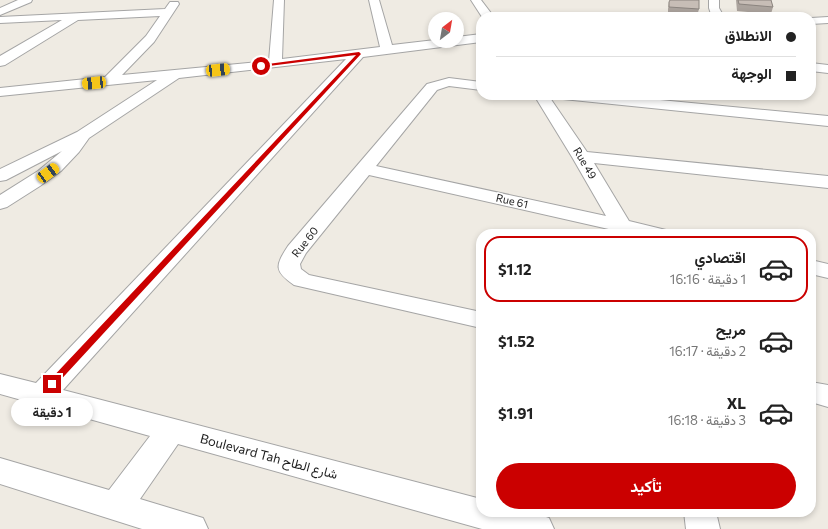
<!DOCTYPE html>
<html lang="ar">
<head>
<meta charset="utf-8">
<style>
  body { margin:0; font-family:Commissioner,Vazirmatn,sans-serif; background:#f2f2f2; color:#222; direction:rtl; height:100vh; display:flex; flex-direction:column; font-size:15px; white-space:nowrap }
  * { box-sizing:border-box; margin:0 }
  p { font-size:13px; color:#767676 }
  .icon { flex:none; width:22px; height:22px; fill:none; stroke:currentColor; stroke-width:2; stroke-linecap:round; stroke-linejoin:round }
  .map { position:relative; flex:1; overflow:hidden; direction:ltr }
  .side { position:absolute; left:476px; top:229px; width:340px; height:288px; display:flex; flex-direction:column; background:#fff; border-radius:16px; box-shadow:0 2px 6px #0003; direction:rtl }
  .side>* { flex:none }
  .top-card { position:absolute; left:476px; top:12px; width:340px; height:88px; border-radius:16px; box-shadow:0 2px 6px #0003; direction:rtl; display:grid; align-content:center; height:88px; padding:0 20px; background:#fff }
  .needle { width:26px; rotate:31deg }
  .tools { position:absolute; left:428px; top:12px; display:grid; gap:8px }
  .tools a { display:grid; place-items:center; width:36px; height:36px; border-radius:50%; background:#fff; box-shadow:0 2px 6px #0003; font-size:20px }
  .end { position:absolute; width:18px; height:18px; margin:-9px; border:5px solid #cb0000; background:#fff; box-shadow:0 0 0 2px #fff }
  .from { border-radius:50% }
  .bubble { position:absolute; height:28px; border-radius:14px; background:#fff; box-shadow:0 2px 6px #0003; font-size:13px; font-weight:700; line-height:28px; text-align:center; direction:rtl }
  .car { position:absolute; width:12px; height:24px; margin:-12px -6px; border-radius:5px; box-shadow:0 0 3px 1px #0007; background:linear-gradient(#f5c518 24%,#345 0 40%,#f5c518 0 76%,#345 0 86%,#f5c518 0) }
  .top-card b { display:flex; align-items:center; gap:14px; height:38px; font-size:15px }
  .top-card b+b { border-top:1px solid #e0e0e0 }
  .top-card i { width:10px; height:10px; background:#222 }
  ul { padding:7px 0 0; list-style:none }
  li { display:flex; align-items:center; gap:12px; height:66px; margin:0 8px 6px; padding:0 12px; border:2px solid transparent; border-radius:16px }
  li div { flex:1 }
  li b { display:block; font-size:15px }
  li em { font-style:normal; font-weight:700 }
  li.selected { border-color:#cb0000 }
  li>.icon { width:36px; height:36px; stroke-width:1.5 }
  .action { display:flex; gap:8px; margin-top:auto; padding:8px 20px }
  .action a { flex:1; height:46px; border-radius:24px; background:#cb0000; color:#fff; font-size:16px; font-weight:700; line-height:46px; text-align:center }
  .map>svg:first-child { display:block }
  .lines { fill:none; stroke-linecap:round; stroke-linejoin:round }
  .minor-casing { stroke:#a5a5a5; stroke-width:2 }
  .minor { fill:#fff; fill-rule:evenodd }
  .wall { fill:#aba39d }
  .building { fill:#c7bdb6; stroke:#8b847f }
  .route { fill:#cb0000 }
  .labels { text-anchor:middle; stroke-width:3; stroke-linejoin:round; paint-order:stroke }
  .street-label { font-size:11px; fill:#1e1e1e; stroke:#fff }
  .near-street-label { font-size:13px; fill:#1e1e1e; stroke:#fff }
</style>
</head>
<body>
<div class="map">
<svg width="828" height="529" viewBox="0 0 828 529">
  <rect width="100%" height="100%" fill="#efebe3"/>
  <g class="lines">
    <defs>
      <path id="minor" d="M18 0H32L31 2 0 15V8Z
        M274 0H284L282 59 380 47 369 0H379L392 45 435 40 457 41V37L481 34V42L363 57 63 390 481 499V512H531L549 518 554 529H482L178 444 140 499 203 518 208 529H142L0 484V458L109 490 150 436 0 394V374L36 383 346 59 179 78 89 138 79 152 61 171 40 186 7 207 0 209V195L38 171 62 151 6 180 0 181V169L77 132 157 80 0 96V88L105 77 146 36 160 16 78 20 5 65 0 66V56L62 20 0 23V17L165 9 170 2H178L179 4 154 42 122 75 269 61Z
        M471 0H481L494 17H482Z
        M709 0H719V8L724 17H712L709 8Z
        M828 17V23L811 24V18Z
        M811 63 828 65V73L811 71Z
        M449 78 481 82V90L449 86 437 90 376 166 606 216 572 157 534 95H548L587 152 828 176V188L594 163 629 221 666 230 669 234H615L613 230 369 175 306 253 300 264 301 269 309 275 481 312V328L294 285C274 271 275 266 288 246L427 84Z
        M556 95H608L828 116V126L563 99 558 98Z
        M811 260 828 264V278L811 274Z
        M811 382 828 385V407L811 402Z
        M684 512H716L720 529H686Z"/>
    </defs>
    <use href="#minor" class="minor-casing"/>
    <use href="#minor" class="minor"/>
  </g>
  <path class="wall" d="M736 0H771L773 7 771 14 737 11Z
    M669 2 699 9 697 16 668 13V9Z"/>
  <path class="building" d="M670 0H699V9L669 7V2Z
    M738 0H771L773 7 739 4Z"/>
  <path class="route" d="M359 52 361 54 55 386H49V381L356 55 261 67 260 65Z"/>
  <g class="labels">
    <g class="street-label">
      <text transform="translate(585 163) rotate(59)" y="4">Rue 49</text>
      <text transform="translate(512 201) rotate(13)" y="4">Rue 61</text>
      <text transform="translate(305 242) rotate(-52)" y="4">Rue 60</text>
    </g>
    <g class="near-street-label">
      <text transform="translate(269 456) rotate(15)" y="5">Boulevard Tah شارع الطاح</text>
    </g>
  </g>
</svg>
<div class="tools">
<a><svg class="needle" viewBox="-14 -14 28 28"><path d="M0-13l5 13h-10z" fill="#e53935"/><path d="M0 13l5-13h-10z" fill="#767676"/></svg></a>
</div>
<i class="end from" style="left:261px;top:66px"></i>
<i class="end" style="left:52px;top:384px"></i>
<div class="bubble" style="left:11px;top:398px;width:82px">1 دقيقة</div>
<i class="car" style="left:218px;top:70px;rotate:84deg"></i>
<i class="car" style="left:94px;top:83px;rotate:264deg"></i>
<i class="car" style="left:48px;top:173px;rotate:54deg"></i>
<div class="top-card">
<b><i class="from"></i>الانطلاق</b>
<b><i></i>الوجهة</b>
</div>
<section class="side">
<ul>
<li class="selected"><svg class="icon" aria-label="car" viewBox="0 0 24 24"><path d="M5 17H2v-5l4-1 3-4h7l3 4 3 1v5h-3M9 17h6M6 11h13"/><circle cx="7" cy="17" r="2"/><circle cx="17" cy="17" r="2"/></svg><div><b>اقتصادي</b><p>1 دقيقة · 16:16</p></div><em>$1.12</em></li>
<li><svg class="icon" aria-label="car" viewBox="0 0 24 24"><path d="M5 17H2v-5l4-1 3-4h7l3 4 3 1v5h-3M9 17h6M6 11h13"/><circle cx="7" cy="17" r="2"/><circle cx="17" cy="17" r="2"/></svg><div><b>مريح</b><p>2 دقيقة · 16:17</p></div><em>$1.52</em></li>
<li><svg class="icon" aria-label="car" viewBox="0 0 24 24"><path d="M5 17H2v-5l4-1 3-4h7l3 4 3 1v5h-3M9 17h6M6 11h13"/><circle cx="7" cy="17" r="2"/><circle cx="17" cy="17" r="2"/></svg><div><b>XL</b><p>3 دقيقة · 16:18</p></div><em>$1.91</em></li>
</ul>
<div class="action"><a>تأكيد</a></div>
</section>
</div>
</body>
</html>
